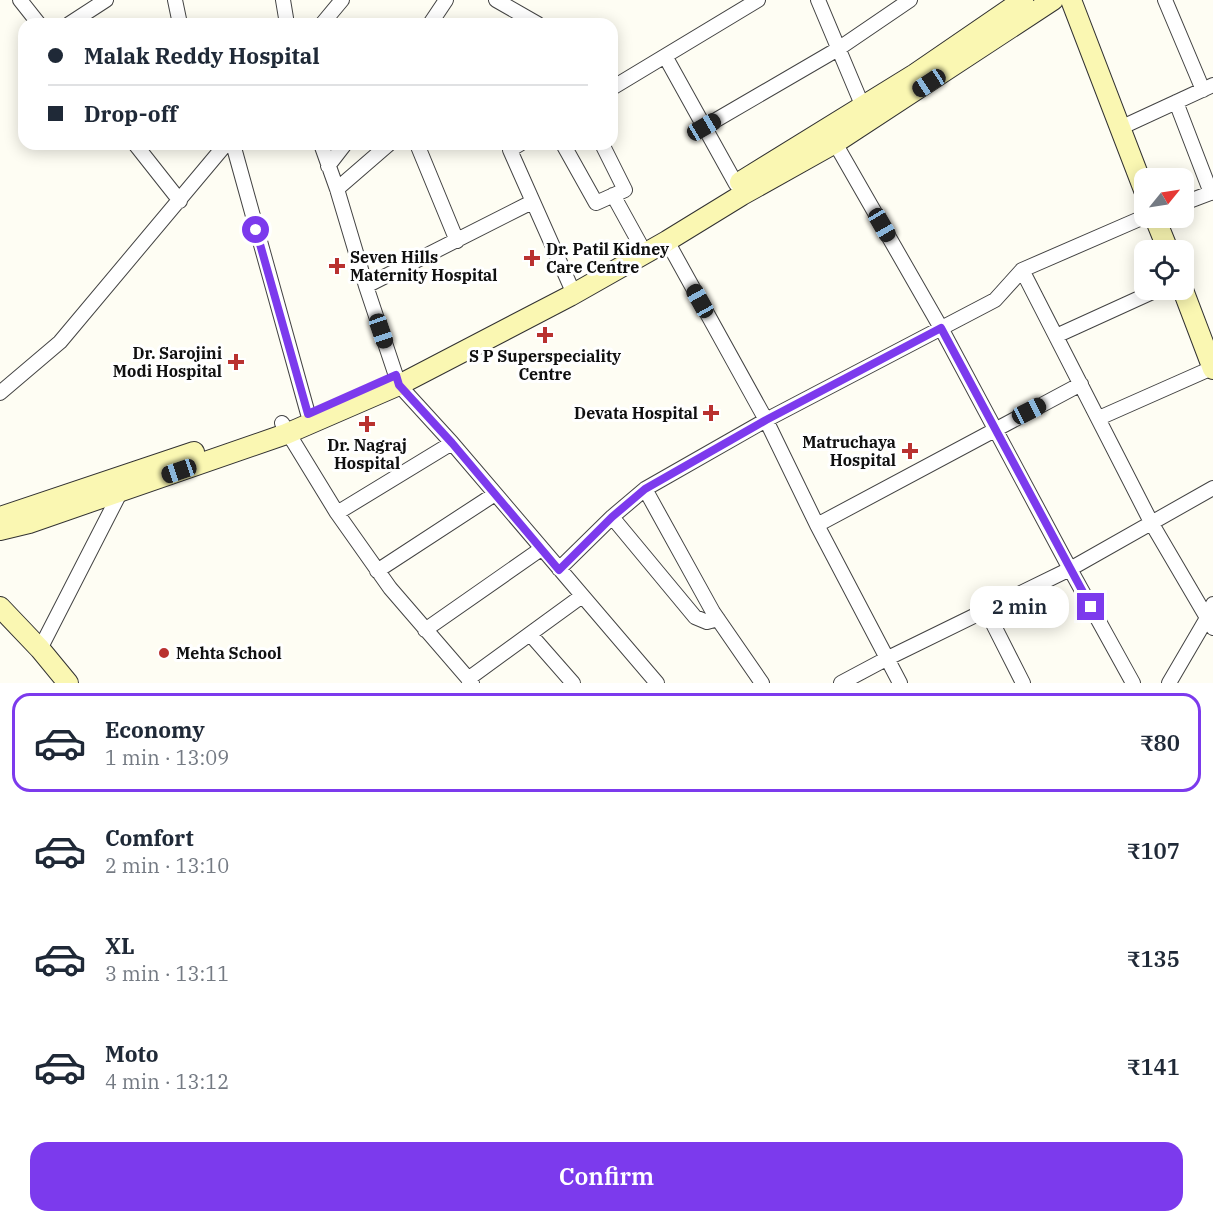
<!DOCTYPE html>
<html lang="en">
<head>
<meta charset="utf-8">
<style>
  body { margin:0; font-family:"IBM Plex Serif",serif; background:#f2f2f3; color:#1f2937; height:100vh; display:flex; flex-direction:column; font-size:22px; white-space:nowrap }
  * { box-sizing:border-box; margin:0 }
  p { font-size:20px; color:#747a83 }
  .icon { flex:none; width:33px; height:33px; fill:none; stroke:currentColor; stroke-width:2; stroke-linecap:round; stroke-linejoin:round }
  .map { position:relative; height:683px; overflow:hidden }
  .sheet { display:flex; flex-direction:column; background:#fff; flex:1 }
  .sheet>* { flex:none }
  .hud { position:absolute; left:18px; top:18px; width:600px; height:132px; border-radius:18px; box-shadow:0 3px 15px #0003; display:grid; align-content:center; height:132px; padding:0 30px; background:#fff }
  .needle { width:39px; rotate:60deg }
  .tools { position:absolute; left:1134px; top:168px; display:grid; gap:12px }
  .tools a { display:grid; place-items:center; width:60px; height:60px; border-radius:12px; background:#fff; box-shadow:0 3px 15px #0003; font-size:30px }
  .end { position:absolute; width:27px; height:27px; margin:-14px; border:8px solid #7c3aed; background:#fff; box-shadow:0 0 0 3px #fff }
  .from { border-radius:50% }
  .bubble { position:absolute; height:42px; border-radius:18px; background:#fff; box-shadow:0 3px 15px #0003; font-size:20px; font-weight:600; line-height:42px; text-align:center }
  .car { position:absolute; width:18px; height:36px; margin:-18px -9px; border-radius:8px; box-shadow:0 0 4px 2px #0007; background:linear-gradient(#222 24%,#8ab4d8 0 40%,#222 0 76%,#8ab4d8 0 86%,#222 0) }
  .hud b { display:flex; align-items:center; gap:21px; height:57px; font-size:22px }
  .hud b+b { border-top:2px solid #e0e1e3 }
  .hud i { width:15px; height:15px; background:#1f2937 }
  ul { padding:10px 0 0; list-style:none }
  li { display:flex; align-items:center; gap:18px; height:99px; margin:0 12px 9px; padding:0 18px; border:3px solid transparent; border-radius:18px }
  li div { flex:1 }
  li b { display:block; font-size:22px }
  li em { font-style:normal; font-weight:600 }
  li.current { border-color:#7c3aed }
  li>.icon { width:54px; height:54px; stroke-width:1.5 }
  .button { display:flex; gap:12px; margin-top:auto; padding:12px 30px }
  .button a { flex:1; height:69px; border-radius:18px; background:#7c3aed; color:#fff; font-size:24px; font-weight:600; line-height:69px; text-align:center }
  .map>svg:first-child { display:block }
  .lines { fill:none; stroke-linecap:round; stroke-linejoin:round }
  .street-casing { stroke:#434343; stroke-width:16 }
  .secondary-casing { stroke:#323232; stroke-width:22 }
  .street { stroke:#fff; stroke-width:14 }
  .secondary { stroke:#faf7b2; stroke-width:20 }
  .route { stroke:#7c3aed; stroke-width:8 }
  .poi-dot { fill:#b9312f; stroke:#fff; stroke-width:2 }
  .labels { text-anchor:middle; stroke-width:6; stroke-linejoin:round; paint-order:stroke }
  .poi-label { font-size:16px; font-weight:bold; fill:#101010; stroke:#fff; text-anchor:start }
</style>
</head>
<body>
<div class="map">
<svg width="1213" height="683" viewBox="0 0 1213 683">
  <rect width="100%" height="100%" fill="#fefdf3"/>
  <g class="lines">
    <defs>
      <path id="street" d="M20 0 39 24
        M175 0 180 24
        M283 0 287 24
        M496 0 538 24
        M818 0 863 107
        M1165 0 1203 90
        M69 24 106 0
        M322 24 342 0
        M430 24 446 0
        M665 56 736 184
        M612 88 758 0
        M1176 102 1211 193
        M704 127 838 49 910 0
        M1120 128 1213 85
        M835 143 941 328 1070 569 1133 683
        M135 144 180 201
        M233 144 308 414
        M321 144 337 189 366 286 399 385 452 443 657 683
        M417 144 457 241
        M520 144 510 150 574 294
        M563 144 596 203 625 190 602 144
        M328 166 345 144
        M337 189 389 144
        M613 195 640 244
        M1184 203 1213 192
        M667 241 766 420 817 525 900 683
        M1022 270 1152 524 1213 628
        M366 286 532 202
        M1056 336 1157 290
        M0 393 60 342 226 144
        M1099 418 1212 368
        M282 423 337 513 390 588 472 683
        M645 489 713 612 762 683
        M337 513 452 443
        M612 517 695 617 707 622 718 619
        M817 525 1081 384
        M559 569 612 517 645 489 766 420 995 300 1022 270 1144 217
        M377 571 495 494
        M986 610 1023 683
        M425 630 541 549
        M530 634 573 683
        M40 649 121 491 120 488
        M468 679 582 596
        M841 683 886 659 1070 569 1213 488
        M1169 683 1207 618 1213 604"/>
      <path id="secondary" d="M1071 0 1144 190
        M740 182 915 74 1023 0
        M1155 218 1168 250
        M1183 290 1213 369
        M0 517 194 452
        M0 530 29 523 286 434 399 385 570 296 667 241 742 195 835 143 1053 0
        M0 607 40 649 68 683"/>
    </defs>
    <use href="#street" class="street-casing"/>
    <use href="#secondary" class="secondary-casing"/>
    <use href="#street" class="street"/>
    <use href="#secondary" class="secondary"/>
  </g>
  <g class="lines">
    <path class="route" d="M256 230 308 414 396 375 399 385 452 443 559 570 612 517 645 489 766 420 941 328 1091 607"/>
  </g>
  <g class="poi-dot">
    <path d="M529 249h6v6h6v6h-6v6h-6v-6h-6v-6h6z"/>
    <path d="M334 257h6v6h6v6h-6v6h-6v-6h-6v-6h6z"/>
    <path d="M542 326h6v6h6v6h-6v6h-6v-6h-6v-6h6z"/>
    <path d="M233 353h6v6h6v6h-6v6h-6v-6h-6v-6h6z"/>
    <path d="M708 404h6v6h6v6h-6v6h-6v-6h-6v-6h6z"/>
    <path d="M364 415h6v6h6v6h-6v6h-6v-6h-6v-6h6z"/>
    <path d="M907 442h6v6h6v6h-6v6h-6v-6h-6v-6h6z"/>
    <circle cx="164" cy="653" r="6"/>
  </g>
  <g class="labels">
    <g class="poi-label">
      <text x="546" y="255">Dr. Patil Kidney<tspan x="546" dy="18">Care Centre</tspan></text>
      <text x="350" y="263">Seven Hills<tspan x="350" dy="18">Maternity Hospital</tspan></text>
      <text x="222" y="359" text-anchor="end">Dr. Sarojini<tspan x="222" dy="18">Modi Hospital</tspan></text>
      <text x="545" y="362" text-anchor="middle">S P Superspeciality<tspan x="545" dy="18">Centre</tspan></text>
      <text x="698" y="419" text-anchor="end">Devata Hospital</text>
      <text x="896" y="448" text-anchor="end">Matruchaya<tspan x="896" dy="18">Hospital</tspan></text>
      <text x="367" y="451" text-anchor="middle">Dr. Nagraj<tspan x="367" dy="18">Hospital</tspan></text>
      <text x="176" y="659">Mehta School</text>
    </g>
  </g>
</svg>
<div class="tools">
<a><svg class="needle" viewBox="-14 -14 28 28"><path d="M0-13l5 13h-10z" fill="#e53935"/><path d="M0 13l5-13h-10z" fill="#747a83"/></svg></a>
<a><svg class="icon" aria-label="locate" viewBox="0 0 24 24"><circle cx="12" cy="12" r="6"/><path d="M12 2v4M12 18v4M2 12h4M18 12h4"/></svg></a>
</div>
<i class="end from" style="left:256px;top:230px"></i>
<i class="end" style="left:1091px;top:607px"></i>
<div class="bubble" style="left:970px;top:586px;width:99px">2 min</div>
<i class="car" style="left:929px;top:83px;rotate:237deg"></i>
<i class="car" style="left:704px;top:127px;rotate:60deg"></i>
<i class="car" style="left:882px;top:225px;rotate:150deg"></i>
<i class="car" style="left:700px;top:301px;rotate:331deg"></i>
<i class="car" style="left:381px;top:331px;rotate:161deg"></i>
<i class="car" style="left:1029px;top:411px;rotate:63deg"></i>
<i class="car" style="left:179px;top:471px;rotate:251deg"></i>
<div class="hud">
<b><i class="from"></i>Malak Reddy Hospital</b>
<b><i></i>Drop-off</b>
</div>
</div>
<section class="sheet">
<ul>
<li class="current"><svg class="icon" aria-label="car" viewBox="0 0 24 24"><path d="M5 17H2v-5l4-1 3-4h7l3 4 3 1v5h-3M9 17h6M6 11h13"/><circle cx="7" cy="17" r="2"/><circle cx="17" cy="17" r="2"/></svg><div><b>Economy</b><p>1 min · 13:09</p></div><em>₹80</em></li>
<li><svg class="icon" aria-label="car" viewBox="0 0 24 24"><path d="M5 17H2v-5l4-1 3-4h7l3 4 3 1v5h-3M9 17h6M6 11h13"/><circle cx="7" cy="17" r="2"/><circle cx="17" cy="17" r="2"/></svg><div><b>Comfort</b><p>2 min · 13:10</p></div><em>₹107</em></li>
<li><svg class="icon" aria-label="car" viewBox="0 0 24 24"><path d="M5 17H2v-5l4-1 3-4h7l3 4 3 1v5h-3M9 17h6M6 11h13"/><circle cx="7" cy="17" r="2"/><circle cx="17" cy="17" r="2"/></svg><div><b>XL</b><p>3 min · 13:11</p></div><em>₹135</em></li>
<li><svg class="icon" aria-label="car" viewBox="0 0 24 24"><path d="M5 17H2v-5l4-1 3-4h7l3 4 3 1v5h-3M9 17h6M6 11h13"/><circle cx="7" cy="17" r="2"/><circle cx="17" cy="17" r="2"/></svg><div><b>Moto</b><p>4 min · 13:12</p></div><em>₹141</em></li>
</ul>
<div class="button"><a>Confirm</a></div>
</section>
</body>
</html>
